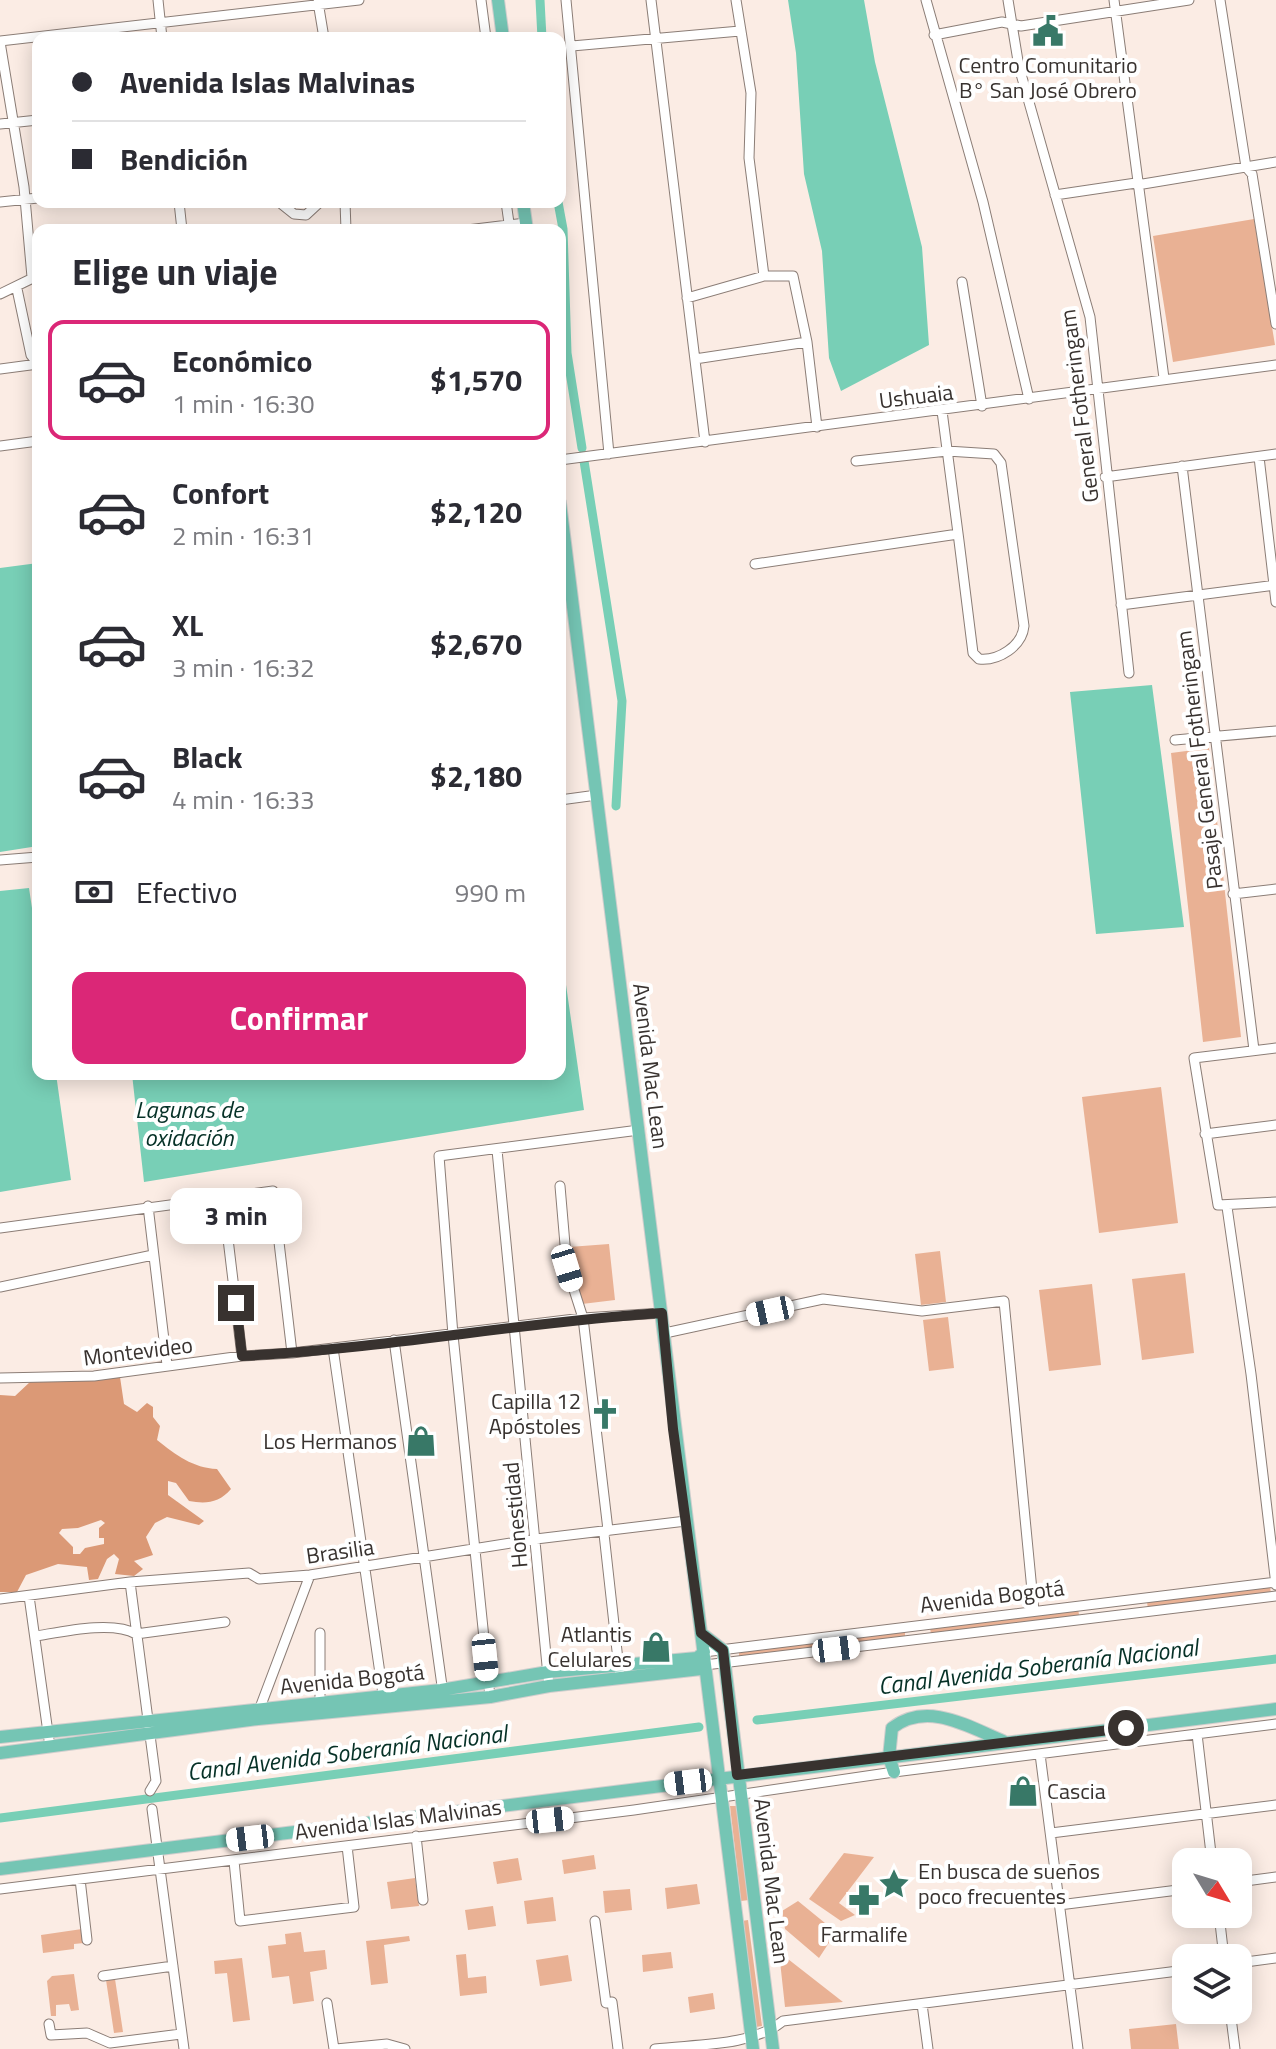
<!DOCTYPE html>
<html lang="es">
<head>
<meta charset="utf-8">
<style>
  body { margin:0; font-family:"Titillium Web",sans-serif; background:#f7f7f7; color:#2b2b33; height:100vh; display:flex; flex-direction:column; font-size:30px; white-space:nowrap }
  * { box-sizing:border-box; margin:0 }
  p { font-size:26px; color:#7c7c81 }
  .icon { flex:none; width:44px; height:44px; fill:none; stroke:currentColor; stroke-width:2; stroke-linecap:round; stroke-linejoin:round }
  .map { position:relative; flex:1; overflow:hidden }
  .drawer { position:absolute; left:32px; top:224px; width:534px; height:856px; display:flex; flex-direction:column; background:#fff; border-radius:16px; box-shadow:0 4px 20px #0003 }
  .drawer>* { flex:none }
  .banner { position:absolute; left:32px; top:32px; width:534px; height:176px; border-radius:16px; box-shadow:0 4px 20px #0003; display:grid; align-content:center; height:176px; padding:0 40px; background:#fff }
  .needle { width:52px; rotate:128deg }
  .controls { position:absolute; left:1172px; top:1848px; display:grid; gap:16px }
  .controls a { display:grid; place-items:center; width:80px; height:80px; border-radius:16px; background:#fff; box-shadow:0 4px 20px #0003; font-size:40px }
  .end { position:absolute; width:36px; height:36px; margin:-18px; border:10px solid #38322f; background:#fff; box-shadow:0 0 0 4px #fff }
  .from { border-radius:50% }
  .bubble { position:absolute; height:56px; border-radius:16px; background:#fff; box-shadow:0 4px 20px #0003; font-size:26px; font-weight:700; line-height:56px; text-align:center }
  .car { position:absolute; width:24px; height:48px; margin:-24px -12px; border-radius:10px; box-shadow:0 0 6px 2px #0007; background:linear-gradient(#fff 24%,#345 0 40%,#fff 0 76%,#345 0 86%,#fff 0) }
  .banner b { display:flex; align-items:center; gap:28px; height:76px; font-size:30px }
  .banner b+b { border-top:2px solid #e1e1e2 }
  .banner i { width:20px; height:20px; background:#2b2b33 }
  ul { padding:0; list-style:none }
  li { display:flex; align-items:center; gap:24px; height:120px; margin:0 16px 12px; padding:0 24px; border:4px solid transparent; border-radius:16px }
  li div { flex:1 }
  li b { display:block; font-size:30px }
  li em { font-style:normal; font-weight:700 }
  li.selected { border-color:#db2777 }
  li>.icon { width:72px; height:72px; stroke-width:1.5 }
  h2 { padding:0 40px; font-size:36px; line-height:96px }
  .pay { display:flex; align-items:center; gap:20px; height:88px; padding:0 40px; font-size:30px }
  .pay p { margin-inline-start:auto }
  .primary-button { display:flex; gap:16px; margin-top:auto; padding:16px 40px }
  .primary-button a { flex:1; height:92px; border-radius:16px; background:#db2777; color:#fff; font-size:32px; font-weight:700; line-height:92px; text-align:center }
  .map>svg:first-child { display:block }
  .green { fill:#e9b194 }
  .forest { fill:#db9976; fill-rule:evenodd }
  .water { fill:#78cfb6 }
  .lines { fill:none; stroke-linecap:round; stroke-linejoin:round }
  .canal { stroke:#78cfb6; stroke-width:9 }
  .minor-casing { stroke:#8b7d76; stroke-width:11 }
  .major-casing { stroke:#cfcecd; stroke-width:14 }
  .minor { stroke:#fff; stroke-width:9 }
  .major { stroke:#75c5b4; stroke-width:12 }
  .route { stroke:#38322f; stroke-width:10 }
  .labels { text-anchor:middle; stroke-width:8; stroke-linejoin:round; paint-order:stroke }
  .poi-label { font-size:22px; fill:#38322f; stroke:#fff; text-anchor:end }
  .street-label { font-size:22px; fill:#38322f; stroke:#fff }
  .water-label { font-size:24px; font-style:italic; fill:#063127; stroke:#fff }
</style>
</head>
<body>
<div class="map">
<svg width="1276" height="2049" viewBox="0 0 1276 2049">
  <rect width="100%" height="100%" fill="#fbece4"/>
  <path class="green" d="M1254 219 1275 345 1173 362 1153 236Z
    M1209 748 1241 1037 1203 1042 1171 753Z
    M1161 1087 1178 1223 1099 1233 1082 1097Z
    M609 1244 615 1300 582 1304 569 1247Z
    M940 1251 946 1302 921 1305 915 1254Z
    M1185 1273 1194 1353 1142 1360 1132 1279Z
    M1092 1284 1101 1365 1049 1371 1039 1290Z
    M948 1317 954 1368 929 1371 923 1320Z
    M1270 1586 1271 1594 1148 1609 1147 1602Z
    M1078 1608 1079 1615 931 1634 930 1628Z
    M905 1632V1639L739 1658V1651Z
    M730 1806H738L749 1900 741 1901Z
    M844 1853 874 1857 839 1903 855 1915 841 1921 809 1899Z
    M594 1855 596 1869 564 1874 562 1860Z
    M518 1858 522 1880 497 1884 493 1862Z
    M415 1878 419 1906 391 1909 387 1882Z
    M697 1884 700 1904 667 1909 665 1888Z
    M630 1889 632 1910 605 1913 603 1891Z
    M553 1897 556 1921 527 1924 524 1901Z
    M798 1901 836 1932 819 1958 785 1929 782 1911Z
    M493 1906 496 1926 468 1930 465 1910Z
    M748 1920 762 2026 756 2027 742 1921Z
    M82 1929 84 1943 74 1944V1949L43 1953 41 1935Z
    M301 1932 304 1952 325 1950 327 1969 310 1972 314 2001 293 2004 289 1976 272 1978 268 1946 286 1944 285 1934Z
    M409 1936 410 1941 384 1945 388 1983 371 1985 366 1941Z
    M671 1952 673 1968 643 1972 642 1955Z
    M779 1952 843 2002 785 2007Z
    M466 1954 468 1978 486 1976 487 1993 460 1996 456 1955Z
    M568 1955 572 1981 540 1986 536 1960Z
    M242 1958 250 2020 233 2022 227 1973 215 1974 214 1961Z
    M74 1974 79 2010 71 2011 69 2004 56 2005V2016H51L47 1981 52 1976Z
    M115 1979 123 2032 114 2033 106 1980Z
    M713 1993 715 2009 690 2013 688 1997Z
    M1176 2024 1179 2049H1131L1129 2029Z"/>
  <path class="forest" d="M120 1377 124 1404 137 1412 147 1403 153 1407V1417L160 1426 157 1440C176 1455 193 1468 217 1469L231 1489C219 1503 206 1504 189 1501L176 1483 168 1481V1495L204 1521 199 1525 167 1517 155 1523 146 1537 153 1555 134 1561 143 1569 134 1576 115 1574 119 1559 114 1554 107 1559 98 1579 89 1580 87 1567 58 1564 26 1575 17 1592H0V1395L15 1396 30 1382ZM101 1520 105 1523 99 1528V1538H104V1544L85 1548 80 1554H73V1547L59 1533 62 1529 78 1528Z"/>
  <path class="water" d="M788 0H864L875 62 922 247 929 345 841 391 829 358 822 251 804 174 796 53Z
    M38 563V846L0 852V568Z
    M1152 685 1184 927 1096 934 1070 692Z
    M29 888 38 948V1074H56L71 1180 0 1192V891Z
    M560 943 584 1110 144 1182 132 1074H560Z"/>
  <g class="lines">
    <path class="canal" d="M540 0 542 38
      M558 202 563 229 567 353 582 448
      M584 461 622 701 616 806
      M757 1720 1276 1659
      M0 1818 699 1727"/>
    <defs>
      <path id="minor" d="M158 0 162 38
        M481 0 486 38
        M566 0 609 454
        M651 0 705 442
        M736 0 751 93 749 158 764 276
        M926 0 983 202 1029 399
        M1008 0 1019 67 1090 317 1129 673
        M1114 0 1164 378
        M1220 0 1246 167 1252 174 1276 324
        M318 2 324 38
        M934 35 1002 22 1021 26 1189 0
        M0 41 359 0
        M0 42 24 187 32 277
        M572 46 740 31
        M0 124 38 120
        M1137 185 1276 162
        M1055 195 1136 183
        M0 202 38 198
        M179 202 182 230
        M279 202 294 214 306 215 320 202
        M345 202 346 230
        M506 202 510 230
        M467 230 526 223
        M962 282 982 406
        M17 289 31 355 38 364
        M0 294 35 277
        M687 298 764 276H793L807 342 817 427
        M695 359 807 342
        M0 369 38 364
        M0 446 38 441
        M1259 457 1276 602
        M560 460 1276 365
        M856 461 947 451 994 454 1001 463 1024 626C1022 646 999 661 979 659L973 653C963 572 953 492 942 411
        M1182 466 1254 1050
        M1105 477 1276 454
        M755 564 958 534
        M1121 605 1276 585
        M1175 740 1276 731
        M560 800 597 795
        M0 860 38 857
        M1233 894 1276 889
        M1276 1048 1194 1058 1218 1205 1276 1202
        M1205 1134 1276 1125
        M497 1150 549 1686
        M560 1186 567 1268 583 1318 606 1513 608 1530 604 1534 620 1678
        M223 1197 242 1356
        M148 1206 167 1365
        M1227 1207 1251 1374 1276 1585
        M0 1228 273 1191 292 1353
        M0 1287 153 1255
        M665 1333 823 1299 922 1311 1004 1301 1034 1611
        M394 1340 443 1693
        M333 1348 384 1701
        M0 1378 94 1376 242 1356 292 1353 583 1318 662 1313
        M130 1582 156 1781 150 1791
        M29 1596 50 1747
        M0 1599 130 1582 249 1573 259 1579 310 1575 536 1539 686 1521
        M320 1633V1702
        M36 1636C61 1632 113 1620 136 1634L225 1622
        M704 1652 1276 1582
        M705 1665 1276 1596
        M490 1697 453 1335 439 1156 639 1130
        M258 1713 310 1575
        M1197 1734 1212 1862
        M1040 1754 1078 2049
        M152 1809 184 2049
        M1051 1833 1276 1805
        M416 1836 423 1900
        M234 1861 240 1921 354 1907 347 1846
        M80 1879 87 1940
        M1238 1882 1276 1877
        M0 1889 634 1810 894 1772 1276 1724
        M1059 1905 1186 1889
        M1219 1914 1224 1958
        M595 1921 606 2003 612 2002 618 2049
        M1238 1963 1276 1958
        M103 1976 173 1966
        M327 2003 334 2049
        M922 2004 928 2049
        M1230 2010 1235 2049
        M49 2024 51 2035 87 2033 110 2043 181 2034
        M336 2049 387 2044 405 2049
        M655 2049C695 2044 751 2047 783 2021L1186 1970"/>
      <path id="major" d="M498 0 503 38
        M523 202 527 230
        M560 503 753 2049
        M701 1633 723 1650 773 2049
        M0 1737 441 1690 548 1672 697 1658 704 1652
        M0 1753 258 1719 490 1697 549 1686 701 1669 705 1665
        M894 1772 889 1757 892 1728C927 1701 967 1726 1003 1741
        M0 1869 1276 1709"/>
    </defs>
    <use href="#minor" class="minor-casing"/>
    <use href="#major" class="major-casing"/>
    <use href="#minor" class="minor"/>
    <use href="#major" class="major"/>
  </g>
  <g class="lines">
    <path class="route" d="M236 1303 242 1356C382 1349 521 1322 662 1313L673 1429 701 1633 723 1650 737 1775 1126 1728"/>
  </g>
  <defs>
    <symbol id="civic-bare" viewBox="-9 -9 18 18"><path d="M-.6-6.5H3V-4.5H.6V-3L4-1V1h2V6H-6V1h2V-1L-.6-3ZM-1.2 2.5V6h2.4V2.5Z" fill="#387867" stroke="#fff" stroke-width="2.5" paint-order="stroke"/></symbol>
    <symbol id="church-bare" viewBox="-9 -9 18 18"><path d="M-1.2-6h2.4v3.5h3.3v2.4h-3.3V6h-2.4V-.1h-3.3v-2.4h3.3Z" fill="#387867" stroke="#fff" stroke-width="2.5" paint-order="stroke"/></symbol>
    <symbol id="shop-bare" viewBox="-9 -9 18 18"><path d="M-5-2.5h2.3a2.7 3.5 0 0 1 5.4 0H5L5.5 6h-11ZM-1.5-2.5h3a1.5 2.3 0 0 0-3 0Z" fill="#387867" stroke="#fff" stroke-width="2.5" paint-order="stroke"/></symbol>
    <symbol id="sight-bare" viewBox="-9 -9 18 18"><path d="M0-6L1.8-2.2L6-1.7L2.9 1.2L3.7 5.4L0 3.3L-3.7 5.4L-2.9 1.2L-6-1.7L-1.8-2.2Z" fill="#387867" stroke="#fff" stroke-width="2.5" paint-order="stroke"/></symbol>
    <symbol id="pharmacy-bare" viewBox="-9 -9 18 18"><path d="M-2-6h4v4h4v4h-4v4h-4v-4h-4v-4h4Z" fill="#387867" stroke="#fff" stroke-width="2.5" paint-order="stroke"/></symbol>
  </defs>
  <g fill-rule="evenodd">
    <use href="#civic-bare" x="1026" y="9" width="44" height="44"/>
    <use href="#church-bare" x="583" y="1392" width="44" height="44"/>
    <use href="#shop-bare" x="399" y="1419" width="44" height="44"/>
    <use href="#shop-bare" x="634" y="1625" width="44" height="44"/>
    <use href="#shop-bare" x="1001" y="1769" width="44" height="44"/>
    <use href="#sight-bare" x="872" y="1862" width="44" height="44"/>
    <use href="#pharmacy-bare" x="842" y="1878" width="44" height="44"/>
  </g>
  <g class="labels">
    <g class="poi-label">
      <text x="1048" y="73" text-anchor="middle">Centro Comunitario<tspan x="1048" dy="25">B° San José Obrero</tspan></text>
      <text x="581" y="1409">Capilla 12<tspan x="581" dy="25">Apóstoles</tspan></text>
      <text x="397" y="1449">Los Hermanos</text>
      <text x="632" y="1642">Atlantis<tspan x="632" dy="25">Celulares</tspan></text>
      <text x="1047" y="1799" text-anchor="start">Cascia</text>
      <text x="918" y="1879" text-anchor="start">En busca de sueños<tspan x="918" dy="25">poco frecuentes</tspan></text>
      <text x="864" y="1942" text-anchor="middle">Farmalife</text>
    </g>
    <g class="street-label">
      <text transform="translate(916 396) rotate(-7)" y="8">Ushuaia</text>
      <text transform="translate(1079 406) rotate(-97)" y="8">General Fotheringam</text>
      <text transform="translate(1199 760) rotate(-97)" y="8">Pasaje General Fotheringam</text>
      <text transform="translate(651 1066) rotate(83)" y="8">Avenida Mac Lean</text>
      <text transform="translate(138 1351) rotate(-7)" y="8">Montevideo</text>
      <text transform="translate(515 1515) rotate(-95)" y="8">Honestidad</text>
      <text transform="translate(340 1551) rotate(-8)" y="8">Brasilia</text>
      <text transform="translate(992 1596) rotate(-7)" y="8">Avenida Bogotá</text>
      <text transform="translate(352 1679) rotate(-6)" y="8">Avenida Bogotá</text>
      <text transform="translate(398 1819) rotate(-7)" y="8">Avenida Islas Malvinas</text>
      <text transform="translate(772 1881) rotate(83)" y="8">Avenida Mac Lean</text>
    </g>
    <g class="water-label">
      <text x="189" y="1118">Lagunas de<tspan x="189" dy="28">oxidación</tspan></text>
      <text transform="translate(1038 1667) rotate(-7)" y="8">Canal Avenida Soberanía Nacional</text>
      <text transform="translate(347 1753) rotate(-7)" y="8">Canal Avenida Soberanía Nacional</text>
    </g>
  </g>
</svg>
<div class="controls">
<a><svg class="needle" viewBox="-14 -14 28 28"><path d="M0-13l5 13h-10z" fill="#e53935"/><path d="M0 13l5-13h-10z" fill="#7c7c81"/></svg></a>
<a><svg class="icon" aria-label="layers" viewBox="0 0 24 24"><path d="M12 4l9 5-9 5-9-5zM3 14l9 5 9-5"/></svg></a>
</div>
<i class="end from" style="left:1126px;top:1728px"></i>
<i class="end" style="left:236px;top:1303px"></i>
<div class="bubble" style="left:170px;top:1188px;width:132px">3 min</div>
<i class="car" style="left:567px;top:1268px;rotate:163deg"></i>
<i class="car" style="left:770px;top:1311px;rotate:258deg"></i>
<i class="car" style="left:836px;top:1649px;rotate:83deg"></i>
<i class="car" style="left:485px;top:1657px;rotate:174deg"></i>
<i class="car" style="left:688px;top:1782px;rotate:263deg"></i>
<i class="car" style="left:550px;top:1820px;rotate:84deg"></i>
<i class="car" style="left:250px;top:1838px;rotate:263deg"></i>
<div class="banner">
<b><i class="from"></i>Avenida Islas Malvinas</b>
<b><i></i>Bendición</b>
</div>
<section class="drawer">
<h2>Elige un viaje</h2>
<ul>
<li class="selected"><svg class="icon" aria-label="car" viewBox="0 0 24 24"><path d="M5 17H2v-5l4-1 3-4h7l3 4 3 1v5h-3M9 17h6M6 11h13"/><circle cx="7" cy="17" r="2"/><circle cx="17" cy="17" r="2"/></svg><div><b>Económico</b><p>1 min · 16:30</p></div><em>$1,570</em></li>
<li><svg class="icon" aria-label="car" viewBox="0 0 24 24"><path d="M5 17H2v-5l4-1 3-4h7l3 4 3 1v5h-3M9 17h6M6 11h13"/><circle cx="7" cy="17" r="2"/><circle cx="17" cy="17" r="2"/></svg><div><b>Confort</b><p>2 min · 16:31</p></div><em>$2,120</em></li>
<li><svg class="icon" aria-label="car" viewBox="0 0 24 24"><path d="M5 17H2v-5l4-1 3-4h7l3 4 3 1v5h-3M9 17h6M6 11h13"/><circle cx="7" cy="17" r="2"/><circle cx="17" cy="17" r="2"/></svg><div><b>XL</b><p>3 min · 16:32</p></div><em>$2,670</em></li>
<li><svg class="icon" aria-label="car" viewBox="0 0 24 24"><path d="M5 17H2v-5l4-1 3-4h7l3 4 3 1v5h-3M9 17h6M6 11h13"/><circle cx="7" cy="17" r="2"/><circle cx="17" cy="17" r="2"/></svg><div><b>Black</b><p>4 min · 16:33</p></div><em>$2,180</em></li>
</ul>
<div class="pay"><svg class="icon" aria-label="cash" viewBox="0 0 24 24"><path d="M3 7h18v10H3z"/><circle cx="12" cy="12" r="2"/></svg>Efectivo<p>990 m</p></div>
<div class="primary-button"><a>Confirmar</a></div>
</section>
</div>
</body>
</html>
